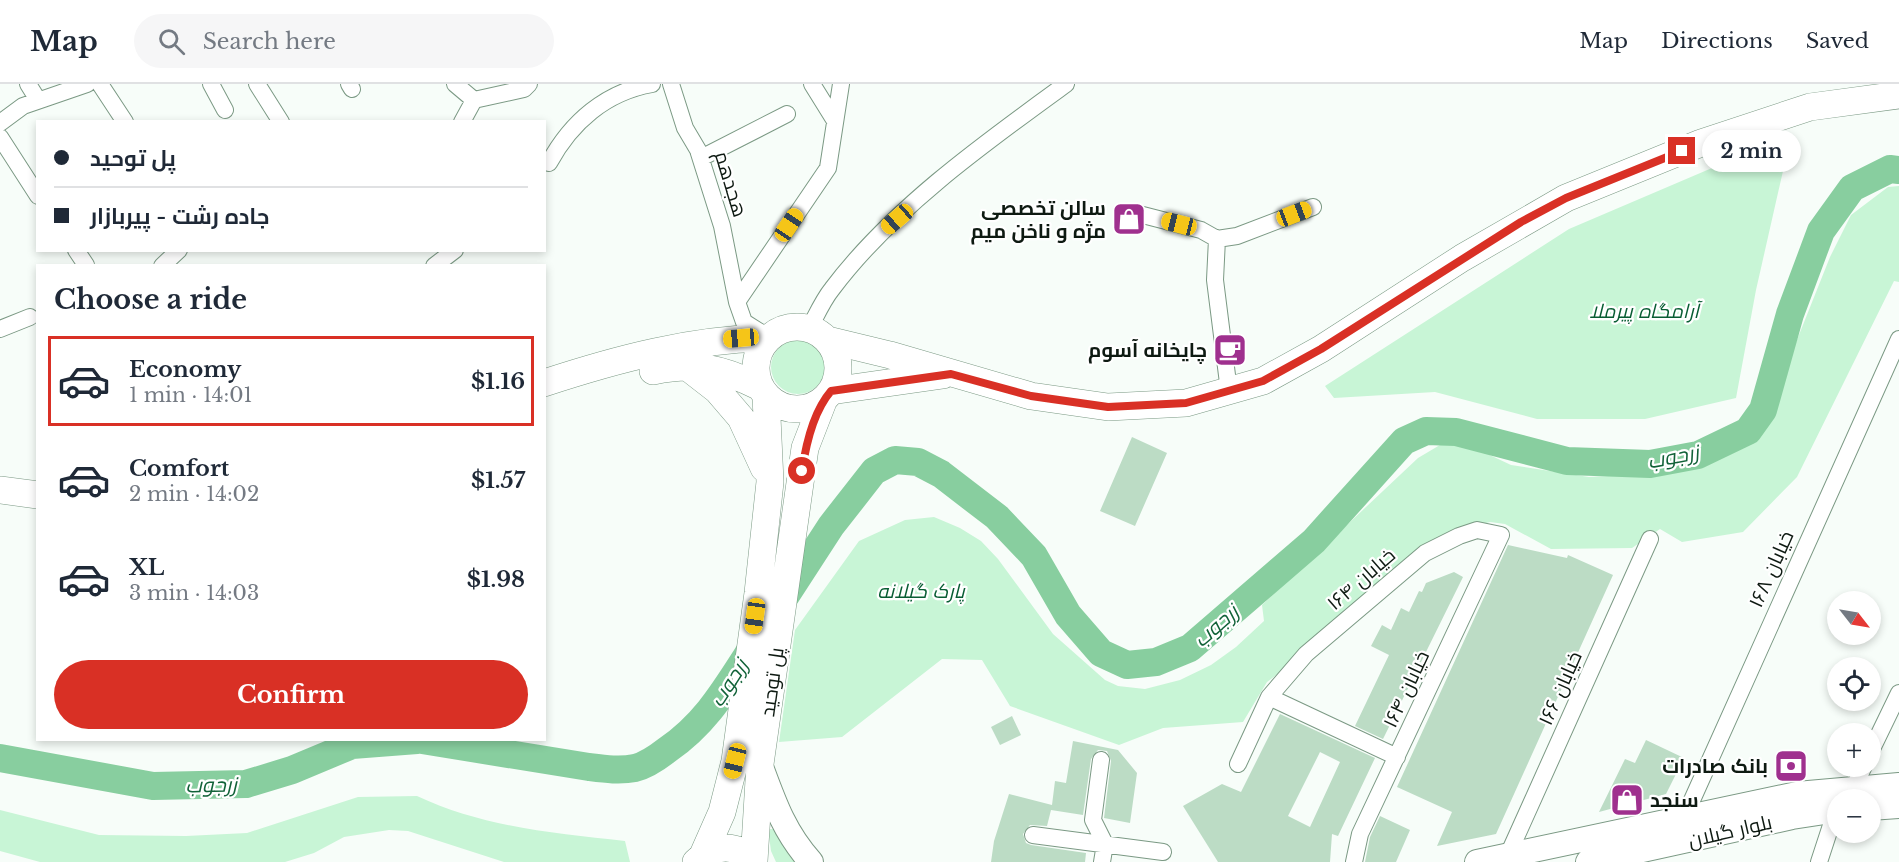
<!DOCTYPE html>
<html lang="en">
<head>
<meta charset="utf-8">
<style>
  body { margin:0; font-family:"Libre Baskerville",Cairo,serif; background:#f6f6f7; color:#1f2937; height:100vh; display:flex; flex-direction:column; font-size:22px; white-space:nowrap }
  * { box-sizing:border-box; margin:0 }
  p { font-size:20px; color:#747a83 }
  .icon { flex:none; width:33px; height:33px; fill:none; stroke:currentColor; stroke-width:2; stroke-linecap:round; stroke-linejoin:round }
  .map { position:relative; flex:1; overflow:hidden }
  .sheet { position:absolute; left:36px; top:180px; width:510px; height:477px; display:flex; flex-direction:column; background:#fff; border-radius:0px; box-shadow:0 3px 9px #0003 }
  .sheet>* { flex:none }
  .hud { position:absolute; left:36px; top:36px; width:510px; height:132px; border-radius:0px; box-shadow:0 3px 9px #0003; display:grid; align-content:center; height:132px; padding:0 18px; background:#fff }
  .needle { width:39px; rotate:121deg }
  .tools { position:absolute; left:1827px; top:507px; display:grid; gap:12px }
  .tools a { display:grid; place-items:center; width:54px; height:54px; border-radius:50%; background:#fff; box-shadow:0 3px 9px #0003; font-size:30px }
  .end { position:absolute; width:27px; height:27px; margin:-14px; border:8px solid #d93025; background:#fff; box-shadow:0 0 0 3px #fff }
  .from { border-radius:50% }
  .bubble { position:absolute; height:42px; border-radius:21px; background:#fff; box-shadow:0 3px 9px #0003; font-size:20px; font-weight:700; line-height:42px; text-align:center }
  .car { position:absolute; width:18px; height:36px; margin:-18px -9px; border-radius:8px; box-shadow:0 0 4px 2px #0007; background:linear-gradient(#f5c518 24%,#345 0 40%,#f5c518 0 76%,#345 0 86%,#f5c518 0) }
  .hud b { display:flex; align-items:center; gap:21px; height:57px; font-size:22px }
  .hud b+b { border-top:2px solid #e0e1e3 }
  .hud i { width:15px; height:15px; background:#1f2937 }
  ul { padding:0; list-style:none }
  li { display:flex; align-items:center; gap:18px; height:90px; margin:0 12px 9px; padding:0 6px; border:3px solid transparent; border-radius:0px }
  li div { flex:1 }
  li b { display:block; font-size:22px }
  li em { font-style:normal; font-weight:700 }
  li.selected { border-color:#d93025 }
  li>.icon { width:54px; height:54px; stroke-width:1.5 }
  h2 { padding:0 18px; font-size:27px; line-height:72px }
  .action { display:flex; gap:12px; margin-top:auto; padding:12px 18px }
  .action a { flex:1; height:69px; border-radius:36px; background:#d93025; color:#fff; font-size:24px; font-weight:700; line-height:69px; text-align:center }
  header { display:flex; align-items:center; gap:36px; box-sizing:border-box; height:84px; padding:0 30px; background:#fff; border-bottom:2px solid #e0e1e3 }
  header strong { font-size:28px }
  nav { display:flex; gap:33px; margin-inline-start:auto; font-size:21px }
  .search { width:420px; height:54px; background:#f6f6f7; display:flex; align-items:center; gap:15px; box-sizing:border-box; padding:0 21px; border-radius:33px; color:#747a83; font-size:22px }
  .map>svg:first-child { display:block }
  .green { fill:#c8f5d6 }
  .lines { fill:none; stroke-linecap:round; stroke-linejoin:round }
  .river { stroke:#88ce9f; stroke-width:28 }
  .building { fill:#bcdcc5; fill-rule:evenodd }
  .street-casing { stroke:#7b9984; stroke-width:18 }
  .secondary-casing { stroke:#7b9984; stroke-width:26 }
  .primary-casing { stroke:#7b9984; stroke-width:28 }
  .street { stroke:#fff; stroke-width:16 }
  .secondary { stroke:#fff; stroke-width:24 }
  .primary { stroke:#fff; stroke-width:27 }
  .route { stroke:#d93025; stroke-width:8 }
  .labels { text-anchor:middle; stroke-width:4.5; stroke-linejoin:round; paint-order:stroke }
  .street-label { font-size:20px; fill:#0e1a12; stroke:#fff }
  .poi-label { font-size:20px; font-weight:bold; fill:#0e1a12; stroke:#fff; text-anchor:end }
  .park-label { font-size:20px; font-style:italic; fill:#085d33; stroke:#fff }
  .water-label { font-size:21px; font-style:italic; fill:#116238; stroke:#fff }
</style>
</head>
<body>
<header>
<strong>Map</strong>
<div class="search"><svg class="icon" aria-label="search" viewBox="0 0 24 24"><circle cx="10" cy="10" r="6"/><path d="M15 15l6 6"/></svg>Search here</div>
<nav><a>Map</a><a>Directions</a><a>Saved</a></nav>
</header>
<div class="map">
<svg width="1899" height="778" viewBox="0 0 1899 778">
  <rect width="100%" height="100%" fill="#f7fdf9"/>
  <path class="green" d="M1790 56 1756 206 1736 314 1645 335H1537L1435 308 1334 314 1325 302 1569 145 1719 81Z
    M1899 102V198L1894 197 1797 393 1743 448 1682 458 1660 445 1632 464 1551 465 1505 440 1490 438 1466 444 1267 598 1243 638 1163 644 1119 661 1010 622 982 576 942 575 842 653 779 658 795 546 859 457 905 436 934 433 960 444 981 457 998 475 1053 550 1105 596 1118 602 1145 605 1180 596 1211 581 1236 563 1264 537 1262 521 1418 374 1445 358 1477 365 1511 381 1589 393 1668 389 1699 380 1728 366 1765 336 1830 173 1851 131 1888 103Z
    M771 283a27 27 0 1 1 54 0a27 27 0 1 1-54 0Z
    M417 712C483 743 553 749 625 757L630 778H504L408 747 389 746 344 753 314 769 285 778H40L0 767V726L99 751 186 752 247 749 358 713Z
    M768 745H773L796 778H776L771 767Z"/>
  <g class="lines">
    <path class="river" d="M781 519 831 442 874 387 895 376 918 378 941 390 997 433 1034 472 1068 531 1101 569 1127 581 1156 578 1190 564 1314 457 1404 357 1426 347 1456 348 1567 377 1650 380 1698 371 1748 347 1763 326 1790 230 1821 147 1852 104 1890 85 1899 86
      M422 656 589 683C605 685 620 687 635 684 647 681 658 673 667 666 708 638 727 602 754 561
      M0 674 153 702 246 700 292 686 352 661 417 656"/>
  </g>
  <path class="building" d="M1132 353 1167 369 1135 442 1100 427Z
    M1508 461 1567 474 1568 471 1613 491 1496 750 1437 762 1452 728 1397 703Z
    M1454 488 1463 493 1383 655 1355 642 1389 571 1371 562 1382 541 1391 546 1401 524 1409 528 1419 507 1422 508 1426 499Z
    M1280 630 1375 674 1338 752 1332 750 1330 778H1218L1183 722 1222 700 1241 708ZM1320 668 1340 678 1310 743 1288 732Z
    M1012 632 1021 651 1000 661 991 643Z
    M1646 656 1684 674 1666 710 1599 728 1625 675 1635 679Z
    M1073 657 1118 666 1137 689 1130 739 1104 734 1111 677 1107 667 1098 666 1091 675 1083 731 1051 726 1047 742 1030 741 1023 750 1026 759 1031 761 1086 769 1085 778H991L994 757 1009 710 1052 721 1055 697 1066 699Z
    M1380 732 1410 746 1396 778H1365L1370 753Z"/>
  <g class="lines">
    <defs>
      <path id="street" d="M28 0 38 16
        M100 0 125 38
        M211 0 225 26
        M257 0 281 38
        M349 0 352 5
        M455 0 474 16
        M671 0 685 44 698 66 722 142 737 218 744 238 768 253
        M812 0 835 37
        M462 38 474 16 524 5 529 0
        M0 39 23 22 87 0
        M0 53 38 112
        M701 74 787 30
        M549 79C571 38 606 8 652 0
        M1135 129 1201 146 1217 155 1237 152 1313 123
        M1217 155 1215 196 1229 307
        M76 166 86 181
        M162 182 179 166
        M434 182 455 166
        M737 218 828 84 841 0
        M0 245 30 233
        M809 245C816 232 823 216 832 205 892 125 986 58 1066 0
        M1269 613 1397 673
        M1870 669 1899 609
        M1101 676 1093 736 1105 760 1102 778
        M1238 680 1269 613 1306 570 1425 469 1459 452 1477 446 1501 451 1360 750 1354 778
        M1854 703 1864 682
        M1684 734 1899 255
        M1033 751 1163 768
        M1508 771 1650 455
        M1819 778 1836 726"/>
      <path id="secondary" d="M760 680C774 718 784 748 811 778
        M1870 724 1899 722
        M1477 778 1797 710 1899 701
        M1588 778 1792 733 1838 726"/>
      <path id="primary" d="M756 284a41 41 0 1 1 82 0a41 41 0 1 1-82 0Z
        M828 256 890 271 1031 312 1108 323 1186 319 1263 297 1321 265 1462 174 1566 114 1701 59 1810 23 1899 11
        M690 285 717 306 741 334 764 384
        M653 287C695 278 722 284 760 303
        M544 299C617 275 692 255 769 254
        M831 307 943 291
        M0 406 38 411
        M703 771 722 728 735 677 758 509 770 398 766 312
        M754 777 760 680 805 364 824 315
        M696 778C714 760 737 759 754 778"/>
    </defs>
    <use href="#street" class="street-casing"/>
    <use href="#secondary" class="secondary-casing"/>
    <use href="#primary" class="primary-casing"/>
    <use href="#street" class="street"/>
    <use href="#secondary" class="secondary"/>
    <use href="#primary" class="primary"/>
  </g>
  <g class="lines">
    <path class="route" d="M802 387C806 359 813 328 831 307L951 290 1031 312 1108 323 1186 319 1263 297 1321 265 1521 138 1566 114 1682 67"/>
  </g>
  <defs>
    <symbol id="shop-square" viewBox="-11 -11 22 22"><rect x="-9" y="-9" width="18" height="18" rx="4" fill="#9f308e" stroke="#fff"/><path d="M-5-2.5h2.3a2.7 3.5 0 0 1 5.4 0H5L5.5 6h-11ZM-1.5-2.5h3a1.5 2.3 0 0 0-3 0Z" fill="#fff"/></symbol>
    <symbol id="cafe-square" viewBox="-11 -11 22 22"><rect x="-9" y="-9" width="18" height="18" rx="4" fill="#9f308e" stroke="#fff"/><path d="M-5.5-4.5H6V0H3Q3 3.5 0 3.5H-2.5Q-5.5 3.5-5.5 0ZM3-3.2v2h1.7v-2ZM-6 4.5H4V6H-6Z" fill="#fff"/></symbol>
    <symbol id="bank-square" viewBox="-11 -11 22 22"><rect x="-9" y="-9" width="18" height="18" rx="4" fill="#9f308e" stroke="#fff"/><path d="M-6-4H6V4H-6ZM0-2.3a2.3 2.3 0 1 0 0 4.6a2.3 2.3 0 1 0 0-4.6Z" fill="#fff"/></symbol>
  </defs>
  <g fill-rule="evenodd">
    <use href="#shop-square" x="1110" y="116" width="38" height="38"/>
    <use href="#cafe-square" x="1211" y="247" width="38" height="38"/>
    <use href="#bank-square" x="1772" y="663" width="38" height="38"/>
    <use href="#shop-square" x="1608" y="697" width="38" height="38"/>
  </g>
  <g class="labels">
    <g class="street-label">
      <text transform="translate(731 100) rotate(73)" y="7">هجدهم</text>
      <text transform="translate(1771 485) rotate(-66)" y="7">خیابان ۱۶۸</text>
      <text transform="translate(1361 495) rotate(-41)" y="7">خیابان ۱۶۴</text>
      <text transform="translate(772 598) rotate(-82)" y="7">پل توحید</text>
      <text transform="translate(1560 604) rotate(-66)" y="7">خیابان ۱۶۶</text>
      <text transform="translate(1406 605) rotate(-65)" y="7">۱۶۴ خیابان</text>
      <text transform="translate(1730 747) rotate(-13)" y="7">بلوار گیلان</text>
    </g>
    <g class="poi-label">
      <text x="1106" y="131">سالن تخصصی<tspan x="1106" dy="23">مژه و ناخن میم</tspan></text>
      <text x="1207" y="273">چایخانه آسوم</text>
      <text x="1768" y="689">بانک صادرات</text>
      <text x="1650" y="723" text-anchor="start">سنجد</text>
    </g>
    <g class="park-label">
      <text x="1644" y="234">آرامگاه پیرملا</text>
      <text x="921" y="514">پارک گیلانه</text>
    </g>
    <g class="water-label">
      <text transform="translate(1673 373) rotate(-11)" y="7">زرجوب</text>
      <text transform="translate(1216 542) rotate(-41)" y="7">زرجوب</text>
      <text transform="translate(729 599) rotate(-57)" y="7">زرجوب</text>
      <text transform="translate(211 701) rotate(-1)" y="7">زرجوب</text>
    </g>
  </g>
</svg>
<div class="tools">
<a><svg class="needle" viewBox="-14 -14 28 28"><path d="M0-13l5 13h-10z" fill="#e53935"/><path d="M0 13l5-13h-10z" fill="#747a83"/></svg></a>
<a><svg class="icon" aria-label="locate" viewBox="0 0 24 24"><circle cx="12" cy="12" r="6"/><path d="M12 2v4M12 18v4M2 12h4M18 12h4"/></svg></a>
<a>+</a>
<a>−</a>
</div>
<i class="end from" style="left:802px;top:387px"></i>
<i class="end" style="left:1682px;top:67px"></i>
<div class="bubble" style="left:1702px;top:46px;width:99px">2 min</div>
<i class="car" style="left:1294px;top:130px;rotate:69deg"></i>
<i class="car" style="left:897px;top:135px;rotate:229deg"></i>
<i class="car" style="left:1179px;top:140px;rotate:284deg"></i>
<i class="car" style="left:789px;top:141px;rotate:34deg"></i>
<i class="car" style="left:741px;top:254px;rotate:265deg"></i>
<i class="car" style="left:755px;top:532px;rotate:188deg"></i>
<i class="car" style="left:735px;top:677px;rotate:194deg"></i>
<div class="hud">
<b><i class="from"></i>پل توحید</b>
<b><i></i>جاده رشت - پیربازار</b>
</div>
<section class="sheet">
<h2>Choose a ride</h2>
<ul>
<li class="selected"><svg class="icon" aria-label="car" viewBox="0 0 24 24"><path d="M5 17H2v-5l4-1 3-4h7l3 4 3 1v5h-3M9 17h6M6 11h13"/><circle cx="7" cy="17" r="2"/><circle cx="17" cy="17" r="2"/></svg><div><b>Economy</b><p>1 min · 14:01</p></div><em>$1.16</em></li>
<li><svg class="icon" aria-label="car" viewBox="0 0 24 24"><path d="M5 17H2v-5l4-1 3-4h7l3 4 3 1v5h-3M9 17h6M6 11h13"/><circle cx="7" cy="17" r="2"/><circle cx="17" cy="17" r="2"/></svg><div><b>Comfort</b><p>2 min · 14:02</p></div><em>$1.57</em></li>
<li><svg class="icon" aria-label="car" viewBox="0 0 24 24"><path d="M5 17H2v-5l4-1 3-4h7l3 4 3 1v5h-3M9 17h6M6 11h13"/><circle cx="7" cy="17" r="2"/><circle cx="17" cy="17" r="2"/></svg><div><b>XL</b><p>3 min · 14:03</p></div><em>$1.98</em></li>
</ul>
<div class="action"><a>Confirm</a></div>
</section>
</div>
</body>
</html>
